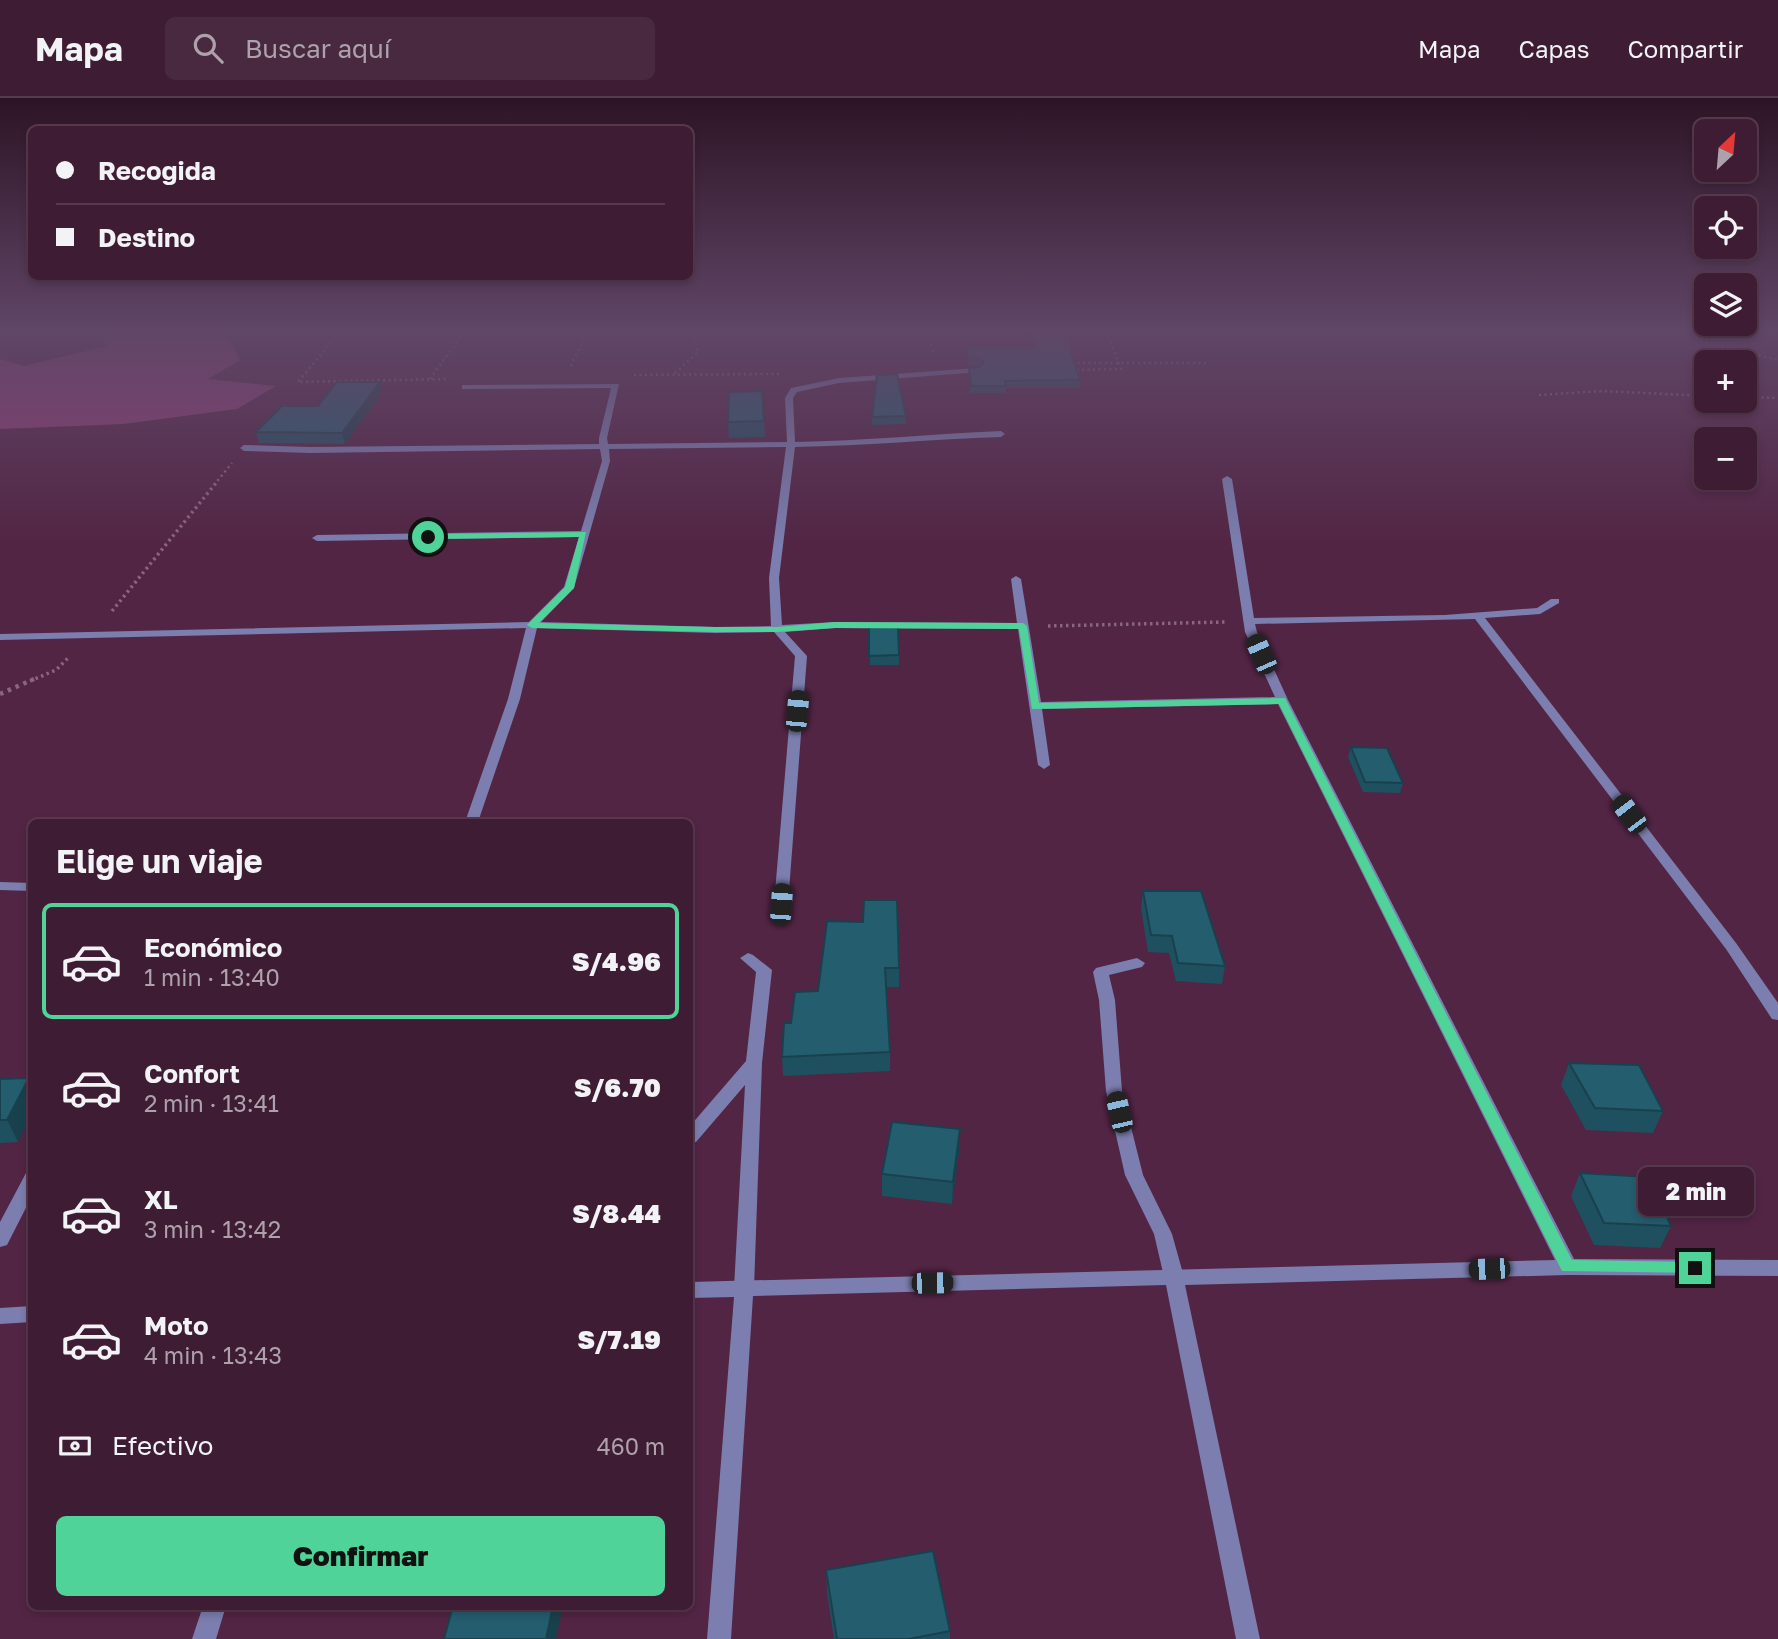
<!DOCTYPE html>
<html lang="es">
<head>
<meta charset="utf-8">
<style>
  body { margin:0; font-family:"Golos Text",sans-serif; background:#49293f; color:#f1f3f6; height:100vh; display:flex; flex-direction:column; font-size:26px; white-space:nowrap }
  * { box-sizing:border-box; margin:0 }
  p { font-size:23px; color:#ada1ac }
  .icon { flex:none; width:38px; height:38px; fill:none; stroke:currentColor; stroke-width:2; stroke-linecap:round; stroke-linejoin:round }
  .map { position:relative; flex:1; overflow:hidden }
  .drawer { position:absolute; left:28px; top:721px; width:665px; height:791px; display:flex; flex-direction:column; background:#3e1c33; border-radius:10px; box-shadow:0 4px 10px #0003,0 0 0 2px #573a4e }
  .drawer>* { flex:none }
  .banner { position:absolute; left:28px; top:28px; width:665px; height:154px; border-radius:10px; box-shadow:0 4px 10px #0003,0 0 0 2px #573a4e; display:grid; align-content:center; height:154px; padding:0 28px; background:#3e1c33 }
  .needle { width:46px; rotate:26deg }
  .buttons { position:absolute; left:1694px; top:21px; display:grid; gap:14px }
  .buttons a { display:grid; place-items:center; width:63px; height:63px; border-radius:10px; background:#3e1c33; box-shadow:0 4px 10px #0003,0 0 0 2px #573a4e; font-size:35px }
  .end { position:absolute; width:32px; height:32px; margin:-16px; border:9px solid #4fd399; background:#111; box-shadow:0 0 0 4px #111 }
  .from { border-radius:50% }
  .bubble { position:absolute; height:49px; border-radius:10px; background:#3e1c33; box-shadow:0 4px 10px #0003,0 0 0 2px #573a4e; font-size:23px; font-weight:800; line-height:49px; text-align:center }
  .car { position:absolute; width:21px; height:42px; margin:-21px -10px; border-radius:9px; box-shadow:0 0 5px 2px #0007; background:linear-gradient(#222 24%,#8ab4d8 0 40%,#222 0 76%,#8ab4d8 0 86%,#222 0) }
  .banner b { display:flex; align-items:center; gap:24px; height:66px; font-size:26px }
  .banner b+b { border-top:2px solid #573a4e }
  .banner i { width:18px; height:18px; background:#f1f3f6 }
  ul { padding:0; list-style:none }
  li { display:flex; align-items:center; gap:21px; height:116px; margin:0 14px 10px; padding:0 14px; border:4px solid transparent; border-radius:10px }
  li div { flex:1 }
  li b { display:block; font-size:26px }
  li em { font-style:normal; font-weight:800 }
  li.current { border-color:#4fd399 }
  li>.icon { width:63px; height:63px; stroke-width:1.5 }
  h2 { padding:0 28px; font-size:32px; line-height:84px }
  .pay { display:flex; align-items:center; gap:18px; height:77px; padding:0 28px; font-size:26px }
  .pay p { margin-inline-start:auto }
  .button { display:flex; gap:14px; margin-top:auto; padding:14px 28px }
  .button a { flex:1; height:80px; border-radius:10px; background:#4fd399; color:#111; font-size:28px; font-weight:800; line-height:80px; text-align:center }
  header { display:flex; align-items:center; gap:42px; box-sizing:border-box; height:98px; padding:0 35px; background:#3e1c33; border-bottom:2px solid #573a4e }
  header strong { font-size:33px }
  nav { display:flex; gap:38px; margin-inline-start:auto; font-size:24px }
  .search { width:490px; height:63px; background:#49293f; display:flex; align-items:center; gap:18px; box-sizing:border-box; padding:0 24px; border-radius:10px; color:#ada1ac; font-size:26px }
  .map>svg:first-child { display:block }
  .green { fill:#8d3f75 }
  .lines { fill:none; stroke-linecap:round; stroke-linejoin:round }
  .path-far2 { stroke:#8a657e; stroke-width:2.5; stroke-dasharray:2 3.5; stroke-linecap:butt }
  .path-far1 { stroke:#8a657e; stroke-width:3.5; stroke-dasharray:2.5 3.5; stroke-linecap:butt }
  .path { stroke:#8a657e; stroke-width:4.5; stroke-dasharray:3.5 5; stroke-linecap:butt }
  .service { fill:#7b7eae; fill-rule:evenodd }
  .minor { fill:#7b7eae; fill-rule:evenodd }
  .wall { fill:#1f505f }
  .shaded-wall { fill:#19414d }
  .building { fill:#245d6e; stroke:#19414d; stroke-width:2 }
  .route { fill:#4fd399 }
</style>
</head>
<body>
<header>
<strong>Mapa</strong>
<div class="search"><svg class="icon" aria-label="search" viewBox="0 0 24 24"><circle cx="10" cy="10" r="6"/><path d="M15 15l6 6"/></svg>Buscar aquí</div>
<nav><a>Mapa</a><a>Capas</a><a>Compartir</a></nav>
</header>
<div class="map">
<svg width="1778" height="1541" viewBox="0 0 1778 1541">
  <rect width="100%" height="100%" fill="#522544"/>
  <path class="green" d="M97 231 225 232 240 262 208 281 276 288 237 311 123 326 0 331V261L24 268 107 248Z"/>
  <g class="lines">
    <path class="path-far2" d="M342 231 298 284 447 281
      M926 231 933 254
      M1652 231 1778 262
      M1072 265H1209
      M571 268 588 231
      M1071 272 1121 271 1105 231
      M675 275 698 254 690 231
      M634 277 779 276
      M430 281 466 231
      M1539 297 1602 293 1706 298
      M1745 299 1778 300
      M214 387 232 365"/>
    <path class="path-far1" d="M112 513 216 385
      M1048 528 1225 524
      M30 583 56 572 68 560"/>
    <path class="path" d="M0 596 34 581"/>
    <path class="service" d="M748 855 753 857 772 872 762 965 754 1190 751 1196 744 1198 737 1196 734 1190 745 987 696 1044 690 1045V1028L746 963 756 874 740 860Z
      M1137 860 1145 865 1142 869 1109 877 1115 902 1122 993 1143 1077 1172 1136 1184 1179 1181 1185 1174 1187 1167 1185 1164 1179 1154 1136 1125 1077 1106 993 1099 902 1093 874 1096 870Z"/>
    <path class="minor" d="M977 270 981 272 980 274 839 285 797 294 793 300 795 344C864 343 932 336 1001 333L1005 336 1001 339C932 341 864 348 795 349L779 480 782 527 835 524 1017 525 1011 481 1016 478 1021 481 1041 604 1275 599 1245 534 1222 381 1227 378 1232 381 1254 520 1445 517 1537 510 1551 501H1559V505L1540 516 1485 520 1736 845 1778 905V922L1772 921 1726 851 1475 521 1255 526 1257 534 1288 602 1574 1161 1778 1162V1178L1568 1177 1185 1187 1260 1541H1236L1166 1187 753 1198 731 1541H707L734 1199 690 1200V1184L1555 1162 1278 606 1042 611 1050 667 1044 671 1038 667 1018 531 835 530 785 534 807 558 788 806 781 810 774 806 795 558 774 534 715 535 537 530 520 601 478 724H465L508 601 526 530 0 542V536L529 524 564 489 579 439 317 443 312 440 317 437 581 433 602 363 600 351 310 355 244 353 240 350 244 347 310 349 599 346V340L611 290 462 291V287H465L619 286 607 340 608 346 787 344 785 300 791 290 839 280ZM786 349 769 480 771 528 715 529 541 524 574 490 610 363 609 351Z
      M0 784 32 785V793L0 792Z
      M32 1073V1098L7 1147 0 1149V1124L26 1075Z
      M32 1208V1224L0 1226V1210Z
      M203 1508H226L216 1541H192Z"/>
  </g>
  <path class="wall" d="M1030 231H1064L1080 282 1079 290H1006V295H970L969 270 981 269 978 268H968L967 249 1033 250Z
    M762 293 765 339 729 340 728 324Z
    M382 294 345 346 259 345 256 334 318 308Z
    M906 318V326L872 327V319Z
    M869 529 899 557V567H870Z
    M1351 649 1403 685 1400 695 1363 694 1348 659Z
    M1143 793 1225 868 1222 886 1176 883 1169 855 1148 854 1141 810Z
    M827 823 899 870V889H886L890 954V973L783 978 782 959 791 925 818 893Z
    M1569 965 1663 1013 1653 1035 1586 1032 1561 987Z
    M29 980 32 986V1017L18 1044 0 1045V981Z
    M960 1031 959 1053 952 1106 882 1098V1076Z
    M1580 1075 1671 1128 1660 1150 1594 1147 1571 1098Z
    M826 1472 950 1533V1541H834L827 1494Z"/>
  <path class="shaded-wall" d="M380 284 382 294 345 346 342 335Z
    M29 980 32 986V1017L18 1044 7 1022Z
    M960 1031 959 1053 952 1106 953 1084Z
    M553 1508H563L556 1541H546Z"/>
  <path class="building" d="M1031 231H1064L1080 282 1005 283 1006 288H971L969 270 980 269 984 264 978 260 968 261 967 249 1034 250Z
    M897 276 906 318 872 319 877 277Z
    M337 284H380L342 335 256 334 282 308H318Z
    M762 293 764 323 728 324 729 294Z
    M869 529H898L899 557 869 558Z
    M1351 649 1387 650 1403 685 1365 684Z
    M1143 793H1201L1225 868 1178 865 1172 838 1151 837Z
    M864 802H897L899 870H885L890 954 782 959 784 925H791L795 894 818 893 827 823 863 824Z
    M1569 965 1639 967 1663 1013 1595 1010Z
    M29 980 7 1022H0V981Z
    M892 1024 960 1031 953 1084 882 1076Z
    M1580 1075 1649 1079 1671 1128 1604 1125Z
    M933 1453 950 1533 909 1541H837L826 1472Z
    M453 1508H553L546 1541H444Z"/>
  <linearGradient id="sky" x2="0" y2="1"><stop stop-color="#2d1425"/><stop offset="0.52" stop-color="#604667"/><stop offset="1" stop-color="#604667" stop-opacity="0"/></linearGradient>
  <rect width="1778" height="447" fill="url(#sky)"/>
  <path class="route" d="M586 434 574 490 539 525 715 529H777L835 524 1023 525 1027 528 1039 605 1285 600 1572 1162 1695 1164 1703 1170 1701 1175 1562 1173 1279 606 1032 611 1019 531 835 530 777 534H715L532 530 527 527 565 489 579 439 428 441 424 439 428 436Z"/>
</svg>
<div class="buttons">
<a><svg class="needle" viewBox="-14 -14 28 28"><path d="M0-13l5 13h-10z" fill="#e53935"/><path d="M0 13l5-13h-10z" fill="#ada1ac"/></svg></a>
<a><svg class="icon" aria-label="locate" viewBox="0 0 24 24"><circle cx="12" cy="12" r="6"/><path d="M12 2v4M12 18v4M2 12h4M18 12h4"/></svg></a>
<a><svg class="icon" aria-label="layers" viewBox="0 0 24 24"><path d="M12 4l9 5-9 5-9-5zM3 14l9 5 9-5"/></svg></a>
<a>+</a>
<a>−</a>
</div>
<i class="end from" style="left:428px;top:439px"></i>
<i class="end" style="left:1695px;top:1170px"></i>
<div class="bubble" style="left:1638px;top:1069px;width:116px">2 min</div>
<i class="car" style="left:1261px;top:556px;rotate:336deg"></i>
<i class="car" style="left:797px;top:613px;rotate:5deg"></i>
<i class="car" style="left:1629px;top:716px;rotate:323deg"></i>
<i class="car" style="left:781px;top:806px;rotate:4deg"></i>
<i class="car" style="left:1119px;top:1014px;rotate:347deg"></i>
<i class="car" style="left:1489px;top:1171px;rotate:268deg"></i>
<i class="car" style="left:932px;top:1185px;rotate:89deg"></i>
<div class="banner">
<b><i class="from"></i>Recogida</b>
<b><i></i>Destino</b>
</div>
<section class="drawer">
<h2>Elige un viaje</h2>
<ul>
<li class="current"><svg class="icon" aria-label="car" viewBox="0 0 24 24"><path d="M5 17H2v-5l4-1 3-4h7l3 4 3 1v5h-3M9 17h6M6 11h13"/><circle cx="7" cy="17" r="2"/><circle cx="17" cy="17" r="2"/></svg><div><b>Económico</b><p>1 min · 13:40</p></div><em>S/4.96</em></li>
<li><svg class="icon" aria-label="car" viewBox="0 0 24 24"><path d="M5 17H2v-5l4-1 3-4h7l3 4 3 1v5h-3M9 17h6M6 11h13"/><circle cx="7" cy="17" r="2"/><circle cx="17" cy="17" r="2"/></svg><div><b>Confort</b><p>2 min · 13:41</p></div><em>S/6.70</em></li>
<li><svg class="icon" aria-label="car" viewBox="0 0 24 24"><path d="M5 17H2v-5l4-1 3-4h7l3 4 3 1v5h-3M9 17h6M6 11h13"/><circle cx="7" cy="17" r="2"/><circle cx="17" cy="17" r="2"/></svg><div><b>XL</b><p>3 min · 13:42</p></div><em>S/8.44</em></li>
<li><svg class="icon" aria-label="car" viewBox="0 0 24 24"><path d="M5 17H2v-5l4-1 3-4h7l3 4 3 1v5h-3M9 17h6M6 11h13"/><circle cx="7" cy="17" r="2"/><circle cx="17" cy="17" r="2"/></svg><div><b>Moto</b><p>4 min · 13:43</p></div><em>S/7.19</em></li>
</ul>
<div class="pay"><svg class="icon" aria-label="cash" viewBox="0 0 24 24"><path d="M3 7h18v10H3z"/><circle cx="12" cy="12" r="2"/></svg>Efectivo<p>460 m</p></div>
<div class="button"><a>Confirmar</a></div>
</section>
</div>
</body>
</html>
